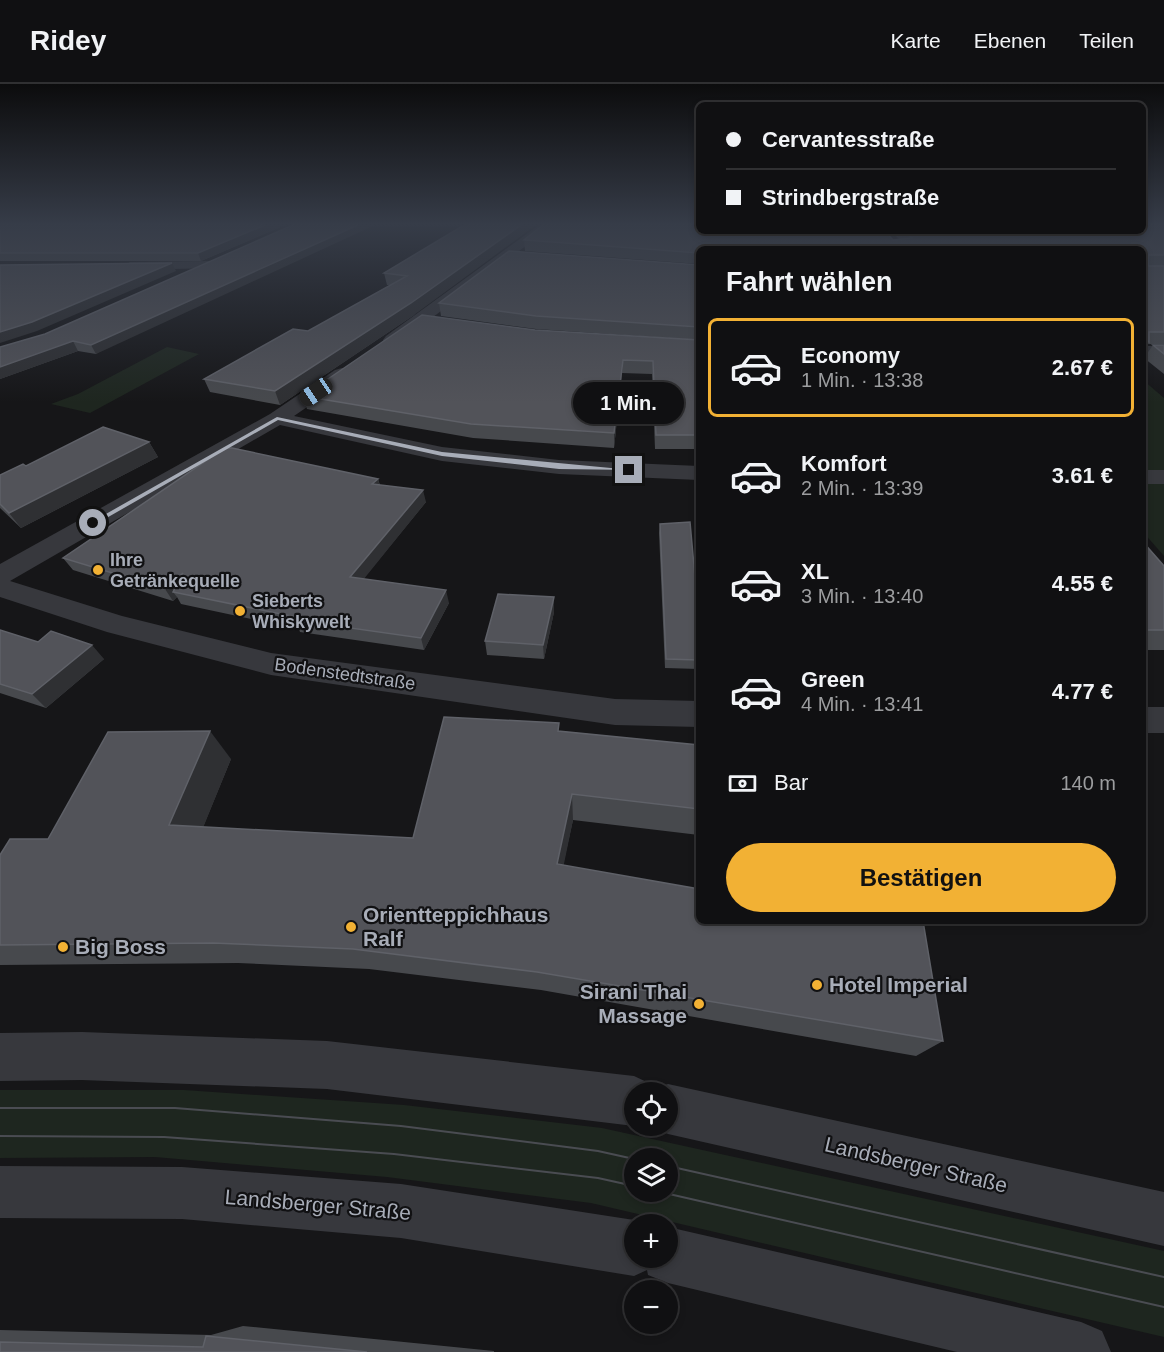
<!DOCTYPE html>
<html lang="de">
<head>
<meta charset="utf-8">
<style>
  body { margin:0; font-family:Arial,sans-serif; background:#1e1e20; color:#f1f3f6; height:100vh; display:flex; flex-direction:column; font-size:22px; white-space:nowrap }
  * { box-sizing:border-box; margin:0 }
  p { font-size:20px; color:#9c9d9f }
  .icon { flex:none; width:33px; height:33px; fill:none; stroke:currentColor; stroke-width:2; stroke-linecap:round; stroke-linejoin:round }
  .map { position:relative; flex:1; overflow:hidden }
  .sheet { position:absolute; left:696px; top:162px; width:450px; height:678px; display:flex; flex-direction:column; background:#101012; border-radius:9px; box-shadow:0 3px 9px #0003,0 0 0 2px #303032 }
  .sheet>* { flex:none }
  .guide { position:absolute; left:696px; top:18px; width:450px; height:132px; border-radius:9px; box-shadow:0 3px 9px #0003,0 0 0 2px #303032; display:grid; align-content:center; height:132px; padding:0 30px; background:#101012 }
  .buttons { position:absolute; left:624px; top:998px; display:grid; gap:12px }
  .buttons a { display:grid; place-items:center; width:54px; height:54px; border-radius:50%; background:#101012; box-shadow:0 3px 9px #0003,0 0 0 2px #303032; font-size:30px }
  .end { position:absolute; width:27px; height:27px; margin:-14px; border:8px solid #a8adb8; background:#111; box-shadow:0 0 0 3px #111 }
  .from { border-radius:50% }
  .bubble { position:absolute; height:42px; border-radius:21px; background:#101012; box-shadow:0 3px 9px #0003,0 0 0 2px #303032; font-size:20px; font-weight:800; line-height:42px; text-align:center }
  .car { position:absolute; width:18px; height:36px; margin:-18px -9px; border-radius:8px; box-shadow:0 0 4px 2px #0007; background:linear-gradient(#222 24%,#8ab4d8 0 40%,#222 0 76%,#8ab4d8 0 86%,#222 0) }
  .guide b { display:flex; align-items:center; gap:21px; height:57px; font-size:22px }
  .guide b+b { border-top:2px solid #303032 }
  .guide i { width:15px; height:15px; background:#f1f3f6 }
  ul { padding:0; list-style:none }
  li { display:flex; align-items:center; gap:18px; height:99px; margin:0 12px 9px; padding:0 18px; border:3px solid transparent; border-radius:9px }
  li div { flex:1 }
  li b { display:block; font-size:22px }
  li em { font-style:normal; font-weight:800 }
  li.on { border-color:#f2b134 }
  li>.icon { width:54px; height:54px; stroke-width:1.5 }
  h2 { padding:0 30px; font-size:27px; line-height:72px }
  .pay { display:flex; align-items:center; gap:15px; height:66px; padding:0 30px; font-size:22px }
  .pay p { margin-inline-start:auto }
  .action { display:flex; gap:12px; margin-top:auto; padding:12px 30px }
  .action a { flex:1; height:69px; border-radius:36px; background:#f2b134; color:#111; font-size:24px; font-weight:800; line-height:69px; text-align:center }
  header { display:flex; align-items:center; gap:36px; box-sizing:border-box; height:84px; padding:0 30px; background:#101012; border-bottom:2px solid #303032 }
  header strong { font-size:28px }
  nav { display:flex; gap:33px; margin-inline-start:auto; font-size:21px }
  .map>svg:first-child { display:block }
  .green { fill:#1e261f; fill-rule:evenodd }
  .lines { fill:none; stroke-linecap:round; stroke-linejoin:round }
  .minor { fill:#37383d; fill-rule:evenodd }
  .tertiary { fill:#37383d; fill-rule:evenodd }
  .tram { stroke:#4a4c52; stroke-width:2 }
  .wall { fill:#47494d }
  .shaded-wall { fill:#2f3033 }
  .building { fill:#525359; stroke:#5f6168; stroke-width:1.5 }
  .route { fill:#a8adb8 }
  .poi-dot { fill:#f2b134; stroke:#111113; stroke-width:2 }
  .labels { text-anchor:middle; stroke-width:4.5; stroke-linejoin:round; paint-order:stroke }
  .poi-label { font-size:18px; font-weight:bold; fill:#a8adb8; stroke:#111113; text-anchor:start }
  .street-label { font-size:18px; fill:#a8adb8; stroke:#111113 }
  .near-poi-label { font-size:21px; font-weight:bold; fill:#a8adb8; stroke:#111113; text-anchor:start }
  .near-street-label { font-size:21px; fill:#a8adb8; stroke:#111113 }
</style>
</head>
<body>
<header>
<strong>Ridey</strong>
<nav><a>Karte</a><a>Ebenen</a><a>Teilen</a></nav>
</header>
<div class="map">
<svg width="1164" height="1268" viewBox="0 0 1164 1268">
  <rect width="100%" height="100%" fill="#161618"/>
  <path class="green" d="M167 263 199 270 90 329 51 320 78 310Z
    M1143 296 1164 314V472L1143 448Z
    M0 1006H184L404 1021 602 1044 1164 1167V1253L591 1119 387 1093 155 1073 0 1074ZM634 1074H668V1107H634Z"/>
  <g class="lines">
    <path class="minor" d="M539 141H553L398 260H386L383 256 386 252Z
      M209 177 214 178V184L130 186 123 182 130 178Z
      M1143 262H1164V272H1143Z
      M342 284 349 286 351 290 349 294 294 332 442 363 559 376 699 382V396L559 390 442 377 280 341 10 497 122 532 271 569 615 615 699 617V643L615 641 271 591 107 548 0 513V480L270 330 335 286Z
      M1143 386H1164V400H1143Z
      M1143 623H1164V649H1143Z"/>
    <path class="tertiary" d="M82 948 327 957 634 992 651 1000 654 1006 668 1000 1164 1108V1162L668 1050 650 1041H668V1008H634V1042L327 1005 82 996 0 997V949Z
      M0 1082 182 1083 401 1100 634 1136 643 1140H634V1173H668V1143L1081 1238 1102 1247 1111 1268H957L668 1199 648 1191 647 1186 634 1192 401 1154 182 1135 0 1134Z"/>
    <path class="tram" d="M0 1024H175L401 1042 598 1067 634 1075
      M0 1052 164 1053 394 1070 598 1094 634 1102
      M668 1082 1164 1193
      M656 1107 1164 1223"/>
  </g>
  <path class="wall" d="M0 141H285L201 177H0Z
    M293 141 96 270 78 267 0 295V263L45 250Z
    M464 141 414 231 280 321 210 308 204 295 308 247 390 201H387L384 189Z
    M1164 141V260H1148L1143 268V165H699V180L525 167 524 156H893L899 155 891 147H1143Z
    M699 181V256L536 245 441 232 439 219Z
    M535 246 699 256V365H655L652 290 622 289 614 364 473 354 307 325 303 312Z
    M1153 261 1164 270V290L1144 274Z
    M149 358 158 373 21 444 0 424V391L26 382Z
    M378 395 380 401 426 418 363 495 449 519 424 566 300 548 299 545 181 520 177 513 173 517 73 486 63 474Z
    M660 440 699 537V585L665 584 659 449Z
    M1143 458 1164 482V566H1143Z
    M554 513V528L544 575 487 571 485 557Z
    M0 546 38 558 104 575 46 624 0 609Z
    M559 647 699 661V751L573 736 563 781 943 957 916 972 541 906 369 885 238 879 0 881V771L48 755 231 675 203 743 413 754Z
    M243 1242 494 1267V1268H0V1246L211 1251Z"/>
  <path class="shaded-wall" d="M265 141H285L201 177 198 169Z
    M358 141H375L96 270 91 261Z
    M521 141H536L414 231 280 321 275 307Z
    M172 179 176 187 37 247 0 259V248Z
    M73 257 78 267 0 295V283Z
    M623 276 622 289 614 364V349Z
    M149 358 158 373 21 444 9 429Z
    M378 395 381 407 372 400Z
    M423 406 426 418 355 506 350 493Z
    M183 489 173 508 177 513 173 517 165 505Z
    M446 506 449 519 424 566 421 554Z
    M554 513V528L544 575 543 561Z
    M92 561 104 575 46 624 32 610Z
    M210 647 231 675 194 766 169 741Z
    M572 710 573 736 559 804 557 780Z"/>
  <path class="building" d="M0 141H265L198 169H0Z
    M293 141H358L91 261 73 257 0 283V263L45 250Z
    M464 141H521L411 219 275 307 204 295 293 245 308 247 407 192 384 189Z
    M543 141H699V147H885L893 156 912 154 905 147H1143V141H1164V171H1148V182H1164V248H1149V258L1143 254V165H699V169L524 156Z
    M509 167 699 181V243L536 232 439 219Z
    M172 179 32 238 0 248V181Z
    M422 231 535 246 699 256V351H656L653 277 623 276 614 349 471 340 303 312Z
    M1153 261H1164V270Z
    M103 343 149 358 9 429 0 420V391L23 380 26 382Z
    M225 364H232L378 395 372 400 423 406 350 493 446 506 421 554 294 536 296 533 173 508 183 489 165 505 63 474Z
    M690 438 699 537V576L666 575 660 440Z
    M1143 458 1164 482V546H1143Z
    M498 510 554 513 543 561 485 557Z
    M0 546 38 558 51 547 92 561 32 610 0 600Z
    M444 633 559 639 558 647 699 661V725L572 710 557 780 699 805V837H923L943 957 537 888 353 865 213 859 0 861V771L10 755H48L108 648 210 647 169 741 413 754Z
    M206 1252 367 1268H0V1258L203 1263Z"/>
  <linearGradient id="sky" x2="0" y2="1"><stop stop-color="#0c0c0d"/><stop offset="0.44" stop-color="#363c48"/><stop offset="1" stop-color="#363c48" stop-opacity="0"/></linearGradient>
  <rect width="1164" height="318" fill="url(#sky)"/>
  <path class="route" d="M277 333 442 368 632 386 559 385 442 372 278 336 96 440 90 439Z"/>
  <g class="poi-dot">
    <circle cx="98" cy="486" r="6"/>
    <circle cx="240" cy="527" r="6"/>
    <circle cx="351" cy="843" r="6"/>
    <circle cx="63" cy="863" r="6"/>
    <circle cx="817" cy="901" r="6"/>
    <circle cx="699" cy="920" r="6"/>
  </g>
  <g class="labels">
    <g class="poi-label">
      <text x="110" y="482">Ihre<tspan x="110" dy="21">Getränkequelle</tspan></text>
      <text x="252" y="523">Sieberts<tspan x="252" dy="21">Whiskywelt</tspan></text>
    </g>
    <g class="street-label">
      <text transform="translate(345 590) rotate(8)" y="6">Bodenstedtstraße</text>
    </g>
    <g class="near-poi-label">
      <text x="363" y="838">Orientteppichhaus<tspan x="363" dy="24">Ralf</tspan></text>
      <text x="75" y="870">Big Boss</text>
      <text x="829" y="908">Hotel Imperial</text>
      <text x="687" y="915" text-anchor="end">Sirani Thai<tspan x="687" dy="24">Massage</tspan></text>
    </g>
    <g class="near-street-label">
      <text transform="translate(916 1081) rotate(13)" y="7">Landsberger Straße</text>
      <text transform="translate(318 1121) rotate(5)" y="7">Landsberger Straße</text>
    </g>
  </g>
</svg>
<div class="buttons">
<a><svg class="icon" aria-label="locate" viewBox="0 0 24 24"><circle cx="12" cy="12" r="6"/><path d="M12 2v4M12 18v4M2 12h4M18 12h4"/></svg></a>
<a><svg class="icon" aria-label="layers" viewBox="0 0 24 24"><path d="M12 4l9 5-9 5-9-5zM3 14l9 5 9-5"/></svg></a>
<a>+</a>
<a>−</a>
</div>
<i class="end from" style="left:93px;top:439px"></i>
<i class="end" style="left:629px;top:386px"></i>
<div class="bubble" style="left:573px;top:298px;width:111px">1 Min.</div>
<i class="car" style="left:316px;top:308px;rotate:236deg"></i>
<div class="guide">
<b><i class="from"></i>Cervantesstraße</b>
<b><i></i>Strindbergstraße</b>
</div>
<section class="sheet">
<h2>Fahrt wählen</h2>
<ul>
<li class="on"><svg class="icon" aria-label="car" viewBox="0 0 24 24"><path d="M5 17H2v-5l4-1 3-4h7l3 4 3 1v5h-3M9 17h6M6 11h13"/><circle cx="7" cy="17" r="2"/><circle cx="17" cy="17" r="2"/></svg><div><b>Economy</b><p>1 Min. · 13:38</p></div><em>2.67 €</em></li>
<li><svg class="icon" aria-label="car" viewBox="0 0 24 24"><path d="M5 17H2v-5l4-1 3-4h7l3 4 3 1v5h-3M9 17h6M6 11h13"/><circle cx="7" cy="17" r="2"/><circle cx="17" cy="17" r="2"/></svg><div><b>Komfort</b><p>2 Min. · 13:39</p></div><em>3.61 €</em></li>
<li><svg class="icon" aria-label="car" viewBox="0 0 24 24"><path d="M5 17H2v-5l4-1 3-4h7l3 4 3 1v5h-3M9 17h6M6 11h13"/><circle cx="7" cy="17" r="2"/><circle cx="17" cy="17" r="2"/></svg><div><b>XL</b><p>3 Min. · 13:40</p></div><em>4.55 €</em></li>
<li><svg class="icon" aria-label="car" viewBox="0 0 24 24"><path d="M5 17H2v-5l4-1 3-4h7l3 4 3 1v5h-3M9 17h6M6 11h13"/><circle cx="7" cy="17" r="2"/><circle cx="17" cy="17" r="2"/></svg><div><b>Green</b><p>4 Min. · 13:41</p></div><em>4.77 €</em></li>
</ul>
<div class="pay"><svg class="icon" aria-label="cash" viewBox="0 0 24 24"><path d="M3 7h18v10H3z"/><circle cx="12" cy="12" r="2"/></svg>Bar<p>140 m</p></div>
<div class="action"><a>Bestätigen</a></div>
</section>
</div>
</body>
</html>
